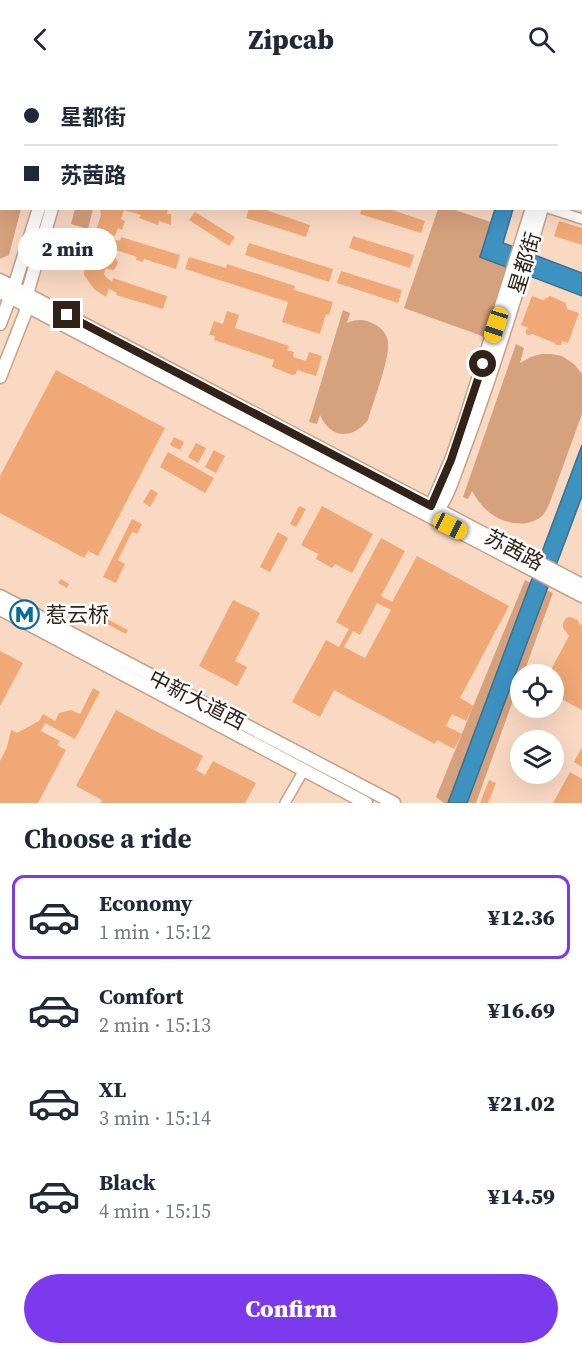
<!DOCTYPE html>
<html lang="en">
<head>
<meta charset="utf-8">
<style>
  body { margin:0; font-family:"Source Serif 4","Noto Sans SC",serif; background:#f2f2f3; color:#1f2937; height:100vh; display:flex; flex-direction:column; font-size:22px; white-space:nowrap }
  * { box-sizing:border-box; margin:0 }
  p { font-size:20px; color:#747a83 }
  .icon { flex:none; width:33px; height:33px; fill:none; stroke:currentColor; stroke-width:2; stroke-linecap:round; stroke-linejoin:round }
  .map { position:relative; height:725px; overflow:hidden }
  .panel { display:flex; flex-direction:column; background:#fff; flex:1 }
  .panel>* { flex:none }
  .top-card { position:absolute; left:0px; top:0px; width:582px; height:132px; box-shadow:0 6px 24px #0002; display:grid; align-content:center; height:132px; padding:0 24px; background:#fff }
  .buttons { position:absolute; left:510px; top:586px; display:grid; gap:12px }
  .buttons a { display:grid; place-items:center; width:54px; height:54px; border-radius:50%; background:#fff; box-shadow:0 6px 24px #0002; font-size:30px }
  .end { position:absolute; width:27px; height:27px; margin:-14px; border:8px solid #322319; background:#fff; box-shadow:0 0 0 3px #fff }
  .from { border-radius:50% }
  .bubble { position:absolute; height:42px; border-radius:21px; background:#fff; box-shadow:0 6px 24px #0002; font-size:20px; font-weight:800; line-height:42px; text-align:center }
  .car { position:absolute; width:18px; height:36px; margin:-18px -9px; border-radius:8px; box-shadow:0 0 4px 2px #0007; background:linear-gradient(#f5c518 24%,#345 0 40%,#f5c518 0 76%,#345 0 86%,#f5c518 0) }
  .top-card b { display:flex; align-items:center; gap:21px; height:57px; font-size:22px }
  .top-card b+b { border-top:2px solid #e0e1e3 }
  .top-card i { width:15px; height:15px; background:#1f2937 }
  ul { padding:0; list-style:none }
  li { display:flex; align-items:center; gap:18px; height:84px; margin:0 12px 9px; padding:0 12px; border:3px solid transparent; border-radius:12px }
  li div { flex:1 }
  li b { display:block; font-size:22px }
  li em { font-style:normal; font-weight:800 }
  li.on { border-color:#7c3aed }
  li>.icon { width:54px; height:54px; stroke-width:1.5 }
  h2 { padding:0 24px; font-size:27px; line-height:72px }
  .cta { display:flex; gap:12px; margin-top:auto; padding:12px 24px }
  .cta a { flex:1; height:69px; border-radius:36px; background:#7c3aed; color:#fff; font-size:24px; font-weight:800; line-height:69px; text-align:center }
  header { display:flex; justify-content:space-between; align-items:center; height:78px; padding:0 24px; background:#fff; font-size:27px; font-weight:800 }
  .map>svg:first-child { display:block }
  .green { fill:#d6a17d }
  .water { fill:#3d92c0; stroke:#3a718e; stroke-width:1.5 }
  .building { fill:#efa876; fill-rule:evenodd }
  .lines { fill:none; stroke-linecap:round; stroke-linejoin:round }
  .minor-casing { stroke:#c7a086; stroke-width:12 }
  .major-casing { stroke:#c7a086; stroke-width:15 }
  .minor { stroke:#fff; stroke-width:9 }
  .major { stroke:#fff; stroke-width:12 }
  .route { stroke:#322319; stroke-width:8 }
  .labels { text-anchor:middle; stroke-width:5; stroke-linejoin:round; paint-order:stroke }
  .street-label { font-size:21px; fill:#322319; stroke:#fff }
  .poi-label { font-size:21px; fill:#322319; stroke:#fff; text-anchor:start }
</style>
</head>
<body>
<header><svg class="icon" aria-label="back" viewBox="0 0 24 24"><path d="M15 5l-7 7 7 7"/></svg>Zipcab<svg class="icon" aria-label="search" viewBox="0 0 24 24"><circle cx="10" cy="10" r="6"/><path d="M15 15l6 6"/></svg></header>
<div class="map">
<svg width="582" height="725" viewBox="0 0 582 725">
  <rect width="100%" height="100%" fill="#fad9c3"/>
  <path class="green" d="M1 101 2 130 21 131 9 177 0 181V104Z
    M75 130 93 131 88 151 71 146Z
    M438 131H452L491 144 480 179 508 189 485 259 404 230Z
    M343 232 350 235 347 245C356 241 365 241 374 246 381 249 387 256 388 264 390 281 373 324 368 342 352 362 331 361 320 337L317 346 309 344Z
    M516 266 524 270 520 285 531 279 541 276H551L562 278 574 286 582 296V336L550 424C548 429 546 433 543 437 529 451 504 446 490 435 482 429 477 421 472 413L468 421 463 419Z
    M525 502 531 505 448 725H444L436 719Z
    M546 512 553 515 523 597H520V603L476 725H467Z"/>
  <path class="water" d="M495 131H513L503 165 582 195V218L480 179Z
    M582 367V418L467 725H448Z"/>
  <path class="building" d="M100 130H168L167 136H171V147L159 143 158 147 139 140 141 137 124 132 121 141 125 143 122 152 118 150 115 158 96 152 101 137Z
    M249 130H260L310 147 306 159 246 140Z
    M362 130H386L425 143 421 155 360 136Z
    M195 134 235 159 229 168 189 142Z
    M559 143 582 150V167L554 158Z
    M353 158 414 177 410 190 349 170Z
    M121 159 180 177 176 191 144 181 143 184 136 182 137 179 110 170 113 161 120 163Z
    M99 162 110 166 106 177 116 181 118 184 117 187 114 192 107 191 105 192 104 196 106 199 112 204 113 200 167 218 163 231 116 217 117 215 109 211 106 219 94 211 84 197 85 182 80 180 83 169 99 173V171L96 170Z
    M249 165 333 191 329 204 245 177Z
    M189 179 226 190 227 186 295 208 294 212 333 224 329 237 326 236 320 256 282 244 288 224 185 191Z
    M341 193 402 212 398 225 337 205Z
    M532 218 543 222 550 218 566 225 567 231 579 235 568 265 562 263 561 267H556L555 265 532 256 528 257 526 256V252L529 250 521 247Z
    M227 233 239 237 235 250 289 268 287 272 294 274 293 279 306 283 309 274 322 278 316 298 297 292 296 296 292 297 272 289 274 282 214 262 215 258 209 257 214 243 223 246Z
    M56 292 165 350 98 478 88 473 84 480 0 435V398Z
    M174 359 184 364 180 372 170 367Z
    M196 365 206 370 198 385 188 379Z
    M214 372 225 378 216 395 205 389Z
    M168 374 214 400 205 415 160 389Z
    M151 411 158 415 150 429 143 424Z
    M299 428 306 431 296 449 290 446Z
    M322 428 373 456 352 495 335 486 332 490 316 481 318 476 301 467Z
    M132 441 142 446 137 456 132 454 118 482 125 486 116 505 103 499Z
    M278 454 288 460 270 494 260 489Z
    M381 460 405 473 381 518 392 524 417 478 509 528 460 620 474 628 466 643 452 636 446 648 462 656 454 671 437 662 435 666 334 612 320 639 292 624 326 562 339 569 349 551 336 544ZM377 525 391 532 365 580 344 569 353 553 360 557Z
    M61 501 69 506 67 510 58 505Z
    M233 522 260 535 235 583 247 589 237 608 199 588Z
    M570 539 578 542 580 548 582 545V632L554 617V597H548L569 558 563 550V545L566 540Z
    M107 541 128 552 126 556 105 545Z
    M0 573 23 585 0 628Z
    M93 610 100 614 75 661 45 645 41 653 60 663 57 667 66 672 38 725H0V683L7 669 11 652 17 655 39 643 43 636 55 643 59 635 71 632 80 636Z
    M116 632 203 678 196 692 205 697 213 683 256 705 245 725H100L102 722 76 708Z
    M582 669V689L574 684Z
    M570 694 582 701V725H553Z
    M489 702 496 705 488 725H480Z"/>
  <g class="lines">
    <defs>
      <path id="minor" d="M496 0 498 2
        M548 130 582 141
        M285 725 304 692"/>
      <path id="major" d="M63 0V2
        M77 0V2
        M573 2V0
        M580 12 582 7
        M0 202 582 507
        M0 214 582 518
        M0 246 14 209 39 130
        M0 299 28 228 27 216 52 130
        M431 434V428L451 382 464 345 532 130
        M434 436C446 426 457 390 463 374 493 294 518 212 542 130
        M0 518 394 725
        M0 531 366 725"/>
    </defs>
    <use href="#minor" class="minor-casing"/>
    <use href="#major" class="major-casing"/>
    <use href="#minor" class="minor"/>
    <use href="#major" class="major"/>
  </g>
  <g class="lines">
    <path class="route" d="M67 237 431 428 451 382 483 286"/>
  </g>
  <defs>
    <symbol id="metro-ring" viewBox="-11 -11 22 22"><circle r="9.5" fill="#fff" stroke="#066e9b" stroke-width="1.5"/><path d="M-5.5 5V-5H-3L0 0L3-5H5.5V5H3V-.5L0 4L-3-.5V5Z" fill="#066e9b"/></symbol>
  </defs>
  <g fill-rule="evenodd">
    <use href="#metro-ring" x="8" y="520" width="33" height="33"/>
  </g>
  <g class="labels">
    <g class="street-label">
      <text transform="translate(525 185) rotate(-73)" y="7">星都街</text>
      <text transform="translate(514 472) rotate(28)" y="7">苏茜路</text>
      <text transform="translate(197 622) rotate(27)" y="7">中新大道西</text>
    </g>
    <g class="poi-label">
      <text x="46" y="544">惹云桥</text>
    </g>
  </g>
</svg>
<div class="buttons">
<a><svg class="icon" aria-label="locate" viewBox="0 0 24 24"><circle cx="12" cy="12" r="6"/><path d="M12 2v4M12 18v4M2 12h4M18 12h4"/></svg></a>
<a><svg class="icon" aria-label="layers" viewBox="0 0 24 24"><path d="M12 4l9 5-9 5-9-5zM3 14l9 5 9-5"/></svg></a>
</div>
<i class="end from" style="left:483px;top:286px"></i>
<i class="end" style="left:67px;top:237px"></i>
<div class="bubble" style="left:18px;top:150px;width:99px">2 min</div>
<i class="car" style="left:496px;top:247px;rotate:198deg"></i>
<i class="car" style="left:450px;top:448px;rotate:117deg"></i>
<div class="top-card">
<b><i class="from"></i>星都街</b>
<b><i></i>苏茜路</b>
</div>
</div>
<section class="panel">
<h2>Choose a ride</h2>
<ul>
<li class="on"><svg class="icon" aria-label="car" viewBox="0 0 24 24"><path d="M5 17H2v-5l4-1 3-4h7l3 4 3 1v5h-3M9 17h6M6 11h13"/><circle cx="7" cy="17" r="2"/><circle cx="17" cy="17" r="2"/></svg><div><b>Economy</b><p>1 min · 15:12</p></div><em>¥12.36</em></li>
<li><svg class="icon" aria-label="car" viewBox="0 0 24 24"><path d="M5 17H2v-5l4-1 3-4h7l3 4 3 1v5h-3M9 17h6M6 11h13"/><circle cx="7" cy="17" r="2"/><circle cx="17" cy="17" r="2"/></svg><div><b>Comfort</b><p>2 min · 15:13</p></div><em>¥16.69</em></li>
<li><svg class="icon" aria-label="car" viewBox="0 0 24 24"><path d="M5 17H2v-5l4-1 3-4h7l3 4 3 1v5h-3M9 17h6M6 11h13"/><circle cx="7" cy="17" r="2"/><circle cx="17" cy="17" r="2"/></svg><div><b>XL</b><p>3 min · 15:14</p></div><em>¥21.02</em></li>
<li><svg class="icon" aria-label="car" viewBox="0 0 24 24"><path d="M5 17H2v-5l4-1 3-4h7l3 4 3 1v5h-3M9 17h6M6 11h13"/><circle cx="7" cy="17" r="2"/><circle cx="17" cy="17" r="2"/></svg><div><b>Black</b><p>4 min · 15:15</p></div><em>¥14.59</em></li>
</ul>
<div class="cta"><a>Confirm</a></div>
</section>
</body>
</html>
